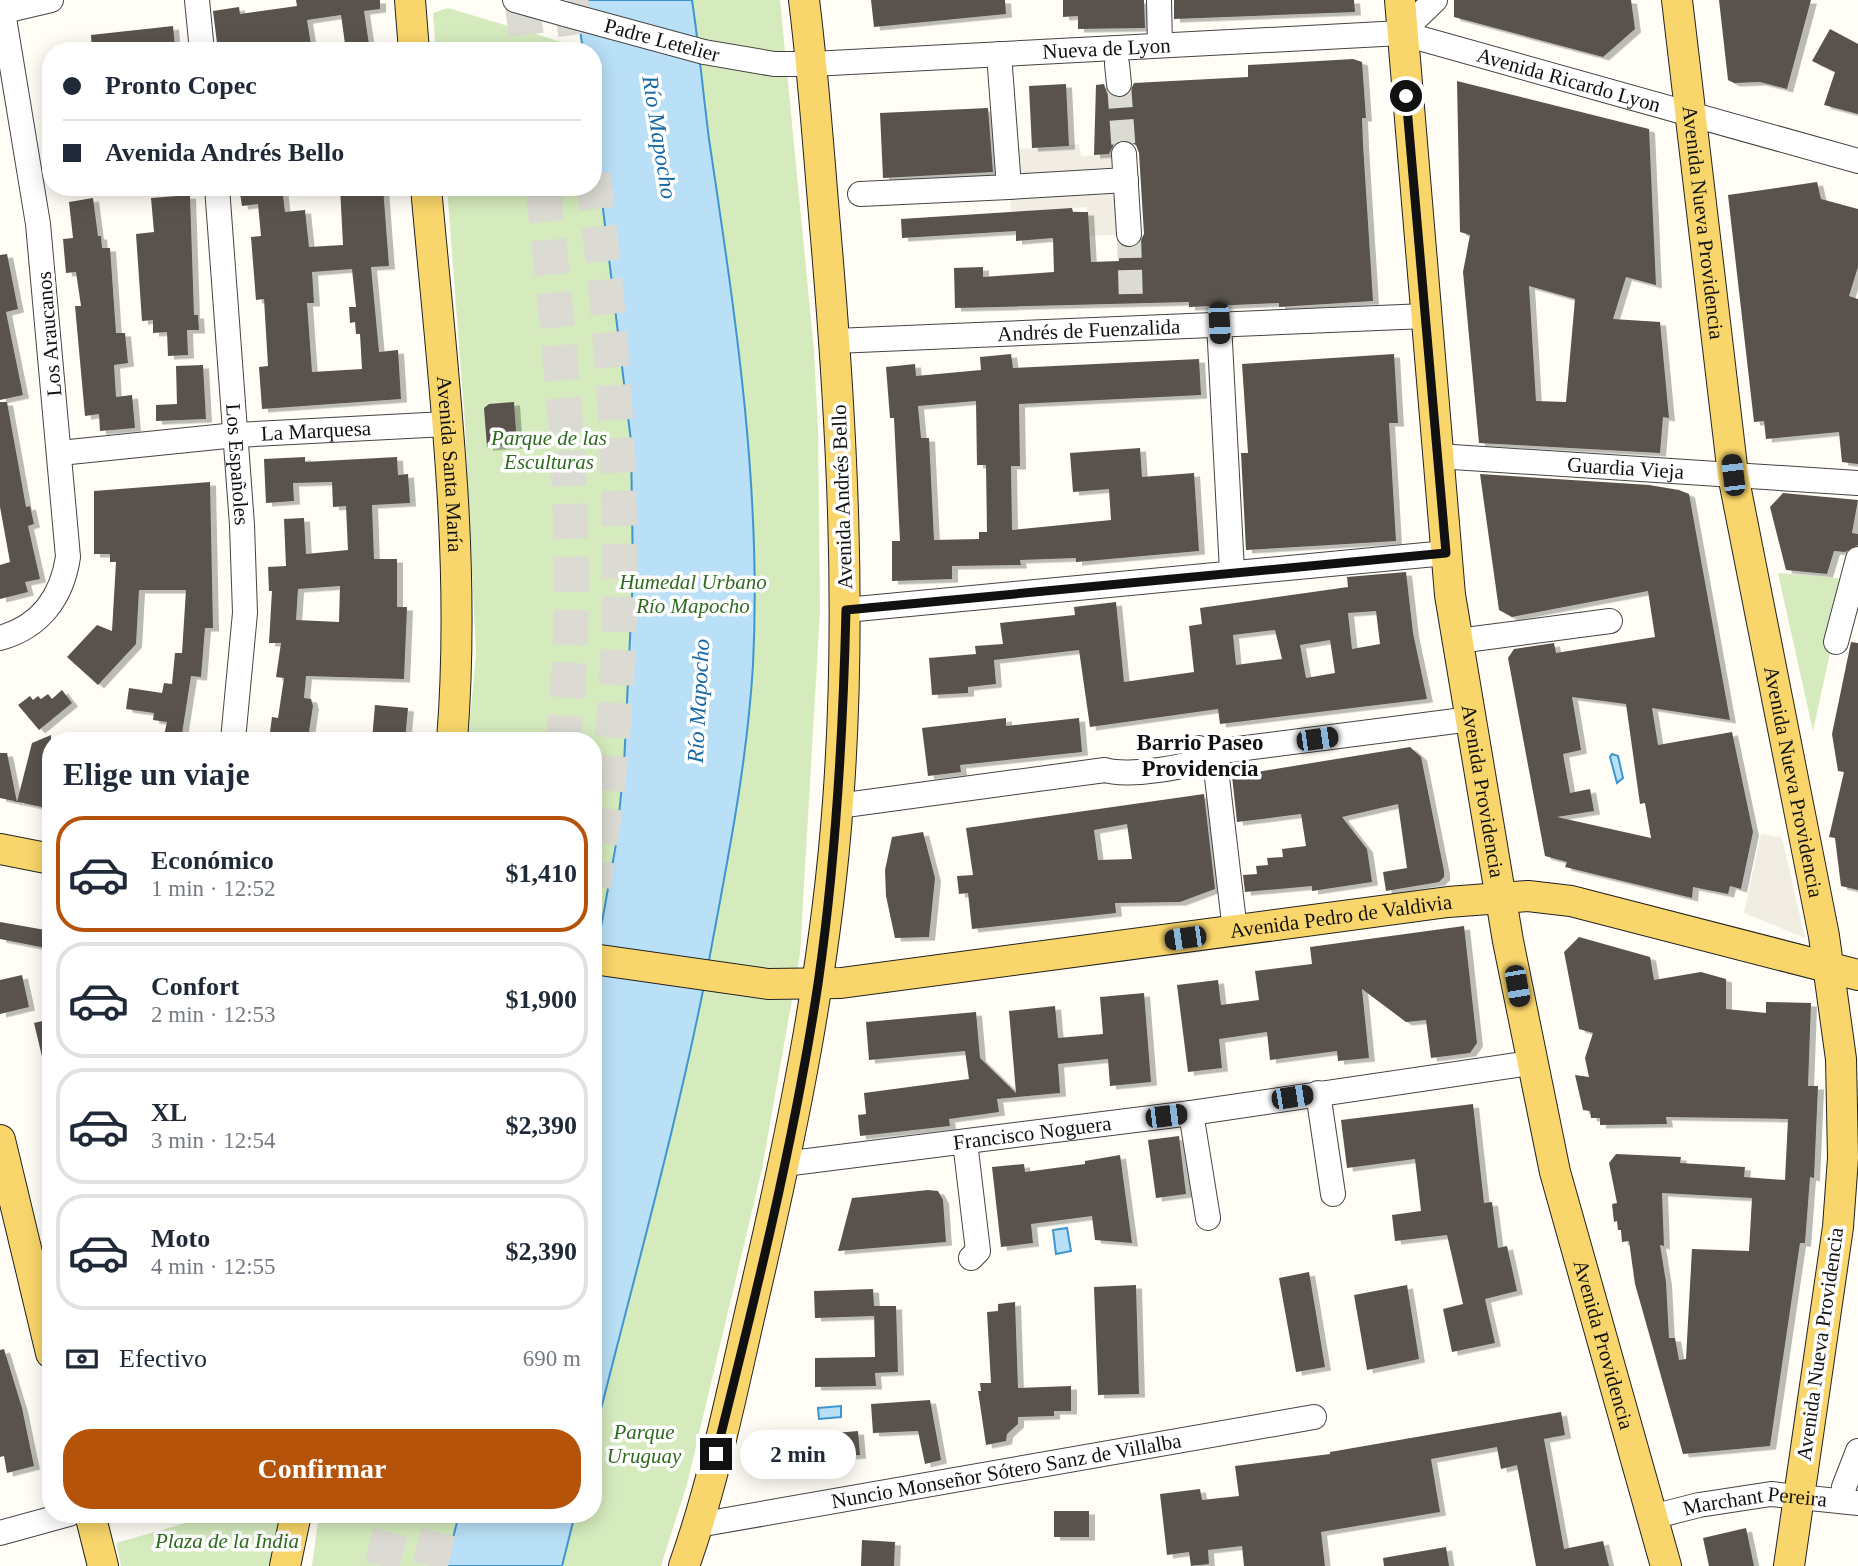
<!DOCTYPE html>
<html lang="es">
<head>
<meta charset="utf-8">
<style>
  body { margin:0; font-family:"Times New Roman",serif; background:#f6f6f7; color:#1f2937; height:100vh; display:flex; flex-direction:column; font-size:26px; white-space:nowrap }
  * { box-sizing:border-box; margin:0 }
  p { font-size:23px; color:#747a83 }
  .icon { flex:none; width:38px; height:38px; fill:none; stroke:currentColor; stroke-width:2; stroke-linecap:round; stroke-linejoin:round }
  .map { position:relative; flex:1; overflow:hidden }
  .details { position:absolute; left:42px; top:732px; width:560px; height:791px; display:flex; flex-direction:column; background:#fff; border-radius:28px; box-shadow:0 4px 18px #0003 }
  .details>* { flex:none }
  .banner { position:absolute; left:42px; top:42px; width:560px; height:154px; border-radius:28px; box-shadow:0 4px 18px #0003; display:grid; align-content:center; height:154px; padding:0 21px; background:#fff }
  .end { position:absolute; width:32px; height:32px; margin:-16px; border:9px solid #111; background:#fff; box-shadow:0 0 0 4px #fff }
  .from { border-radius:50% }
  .bubble { position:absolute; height:49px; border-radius:24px; background:#fff; box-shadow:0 4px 18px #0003; font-size:23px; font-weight:800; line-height:49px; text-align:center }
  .car { position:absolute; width:21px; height:42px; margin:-21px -10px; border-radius:9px; box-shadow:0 0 5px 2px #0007; background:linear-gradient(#222 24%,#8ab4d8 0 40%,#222 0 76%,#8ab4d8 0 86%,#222 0) }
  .banner b { display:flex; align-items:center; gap:24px; height:66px; font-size:26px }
  .banner b+b { border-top:2px solid #e0e1e3 }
  .banner i { width:18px; height:18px; background:#1f2937 }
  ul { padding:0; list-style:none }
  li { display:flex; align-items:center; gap:21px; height:116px; margin:0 14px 10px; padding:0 7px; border:4px solid #e0e1e3; border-radius:28px }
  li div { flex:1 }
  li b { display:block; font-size:26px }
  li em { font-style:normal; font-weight:800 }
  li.on { border-color:#b45309 }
  li>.icon { width:63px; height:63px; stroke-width:1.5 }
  h2 { padding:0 21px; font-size:32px; line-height:84px }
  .pay { display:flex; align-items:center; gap:18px; height:77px; padding:0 21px; font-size:26px }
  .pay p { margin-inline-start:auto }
  .button { display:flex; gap:14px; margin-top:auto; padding:14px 21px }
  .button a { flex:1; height:80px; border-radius:28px; background:#b45309; color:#fff; font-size:28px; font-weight:800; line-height:80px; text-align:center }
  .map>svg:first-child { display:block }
  .green { fill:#d5ebbd }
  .plaza { fill:#f1ede2 }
  .water { fill:#b9e0f7; stroke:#3f96cf; stroke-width:2 }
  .building { fill:#5a524d; fill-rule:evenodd; filter:url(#shadow) }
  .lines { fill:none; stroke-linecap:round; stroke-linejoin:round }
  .minor-tunnel { stroke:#dbdad3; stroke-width:24; stroke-dasharray:24 12; stroke-linecap:butt }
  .highway-tunnel { stroke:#dbdad3; stroke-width:35; stroke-dasharray:35 18; stroke-linecap:butt }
  .minor-casing { stroke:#444; stroke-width:26 }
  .major-casing { stroke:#222; stroke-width:32 }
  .minor { stroke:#fff; stroke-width:24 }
  .major { stroke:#f9d66b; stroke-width:30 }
  .minor-bridge-casing { stroke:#444; stroke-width:26; stroke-linecap:butt }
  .minor-bridge { stroke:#fff; stroke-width:24 }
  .route { stroke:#111; stroke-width:9 }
  .labels { text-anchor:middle; stroke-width:7; stroke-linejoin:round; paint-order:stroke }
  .street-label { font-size:21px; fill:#111; stroke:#fff }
  .park-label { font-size:21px; font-style:italic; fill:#2f6b1f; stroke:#fff }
  .water-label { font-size:23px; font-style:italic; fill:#1768a6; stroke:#fff }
  .neighbourhood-label { font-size:23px; font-weight:bold; fill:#111; stroke:#fff }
</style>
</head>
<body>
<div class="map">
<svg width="1858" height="1566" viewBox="0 0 1858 1566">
  <defs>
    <filter id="shadow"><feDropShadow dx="6" dy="3.5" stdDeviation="0" flood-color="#0004"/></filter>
  </defs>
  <rect width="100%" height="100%" fill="#fffdf5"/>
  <path class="green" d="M692 0H780L814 351 818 430 820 611 800 954 762 1169 687 1484 661 1566H562L575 1514H593V1441C633 1280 679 1119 710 955 728 858 747 764 753 665 762 487 735 314 709 139 703 93 699 46 692 0Z
    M448 8 582 48 583 51H436L433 13Z
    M593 126C608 231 624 336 631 441 642 608 627 777 600 941L593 940V740H468L476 654 465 424 447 187H593Z
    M1778 573 1846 579 1813 731Z
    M217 1514H281L272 1566H121L116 1543Z
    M319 1514H459L446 1566H312Z"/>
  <path class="plaza" d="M1079 144 1081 156 1124 154 1129 234 1089 236 1087 207 1011 212 1006 150Z
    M1761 834 1782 838 1805 938 1744 913Z"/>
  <path class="water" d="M576 0H692C699 46 703 93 709 139 735 314 762 487 753 665 747 764 728 858 710 955 679 1119 633 1280 593 1441V972L616 844 624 765 633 575 631 441 593 126V51H583Z
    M1612 754 1618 756 1623 778 1617 783 1610 757Z
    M1067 1228 1071 1251 1056 1254 1053 1230Z
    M841 1406V1417L819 1419 818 1408Z
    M459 1514H575L562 1566H446Z"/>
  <path class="building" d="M296 0H380V9L364 11 370 51H346L341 15 307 20 312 51H218L213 11 239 7 240 14 297 6Z
    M871 0H1005L1006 14 874 27Z
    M1063 0H1144L1145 28 1078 29V16L1063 17Z
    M1174 0H1354L1355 12 1174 19Z
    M1454 0H1631L1635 29 1603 57 1454 17Z
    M1719 0H1811L1787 89 1760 82 1734 83 1728 80Z
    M173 26 175 47 92 51 91 35Z
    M1830 29 1858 44V114L1824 105 1835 72 1812 61Z
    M1353 59 1362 62 1366 118H1362L1363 144 1373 301 1279 307V303L1189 307V302L955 308 954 268 983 267V277L1054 272 1053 238 1016 241V231L902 238 901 219 1072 208 1073 212H1088L1091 262 1119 261 1118 243 1129 249 1137 247 1144 234 1139 153 1136 145 1124 139 1115 142 1109 154 1094 155 1096 85 1104 84 1107 93 1120 99 1128 96 1134 83 1248 77V65Z
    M1457 81 1649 129 1656 285 1626 277 1613 319 1660 322 1669 418 1663 417 1660 453 1479 443 1463 272 1470 235 1460 232ZM1529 286 1575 299 1566 402 1536 401Z
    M1066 84 1069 146 1032 148 1029 86Z
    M988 108 993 172 883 178 880 113Z
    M1817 182 1821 199 1858 209V267L1849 296 1858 299V464L1842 462 1839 432 1766 439 1764 421 1754 422 1728 195Z
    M239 187H282L285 212 305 210 309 247 343 245 340 187H383L389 266 371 267 379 352 398 350 401 399 262 409 259 367 268 366 264 299 256 300 251 237 261 236 258 204 242 206ZM352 269 356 307H349L350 323 355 322 356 334H360L362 369 312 372 307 303H314L312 272Z
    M190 195 194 315H198L199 330H187L188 355 168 356 167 332 153 333V320L142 321 136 234 154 232 151 198Z
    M93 198 98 236H101L102 248H110L116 333H125L128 363 114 365 116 397 132 395 135 428 100 431 99 414 85 416 75 306H81L76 272 66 273 63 239 73 238 69 202Z
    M7 254 18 309 6 312 23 395 0 400V255Z
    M1011 354 1013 368 1199 359 1201 395 1019 404 1020 466H1011L1012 530 1111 520 1109 489 1073 492 1070 453 1140 448 1142 477 1194 473 1199 551 1076 562V558L1020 560 1021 565 952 566V579L892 581V541H900L894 418H890L886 367 915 364 916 376 981 370 980 357ZM976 401 977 465H986L987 532H979V539L934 540 929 438H921L918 406Z
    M1394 354 1398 423H1389L1396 541 1246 550 1241 453H1248L1242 364Z
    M203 365 206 419 156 421V405L177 404 176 366Z
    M0 402H7L26 507 30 506 34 524 28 526 40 579 25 582 28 592 0 599V565L10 562 0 507Z
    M514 402 517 445 487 447 484 408 489 404Z
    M305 457V462L397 457 398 475 408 474 410 503 372 505 374 559H397V607H407L404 679 306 676 304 698 311 699 313 706 308 738 270 732 272 717 278 718 284 678 276 677 281 643H269L272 591H269L268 567 286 566 284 519 304 518 306 554 348 550 346 506 333 507 332 482 293 483 294 501 266 503 264 459ZM340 586 339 622 296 620 298 589Z
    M1480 474 1649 485 1679 490 1689 494 1730 720 1652 708 1658 745 1732 732 1753 832 1741 889 1730 886 1728 894 1693 887 1692 898 1565 867 1567 862 1545 856 1508 658 1514 649 1554 643 1556 653 1655 637 1648 591 1512 617 1499 610ZM1572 697 1626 704 1640 804 1645 803 1651 838 1557 817 1594 811 1590 789 1570 793 1563 754 1581 750Z
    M210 482 213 628H205L201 677 191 676 181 740H163L167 722 153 720 154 713 126 709 129 688 162 693 164 683 172 684 175 653H182L186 590H139L136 644 98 685 67 657 97 625 112 631 116 562H110V554H94V491Z
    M1783 493 1858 500 1852 533 1858 534V545L1845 552 1834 551 1827 574 1786 570 1770 507Z
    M1406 572 1413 633 1427 699 1220 724 1218 709 1090 727 1079 650 994 660 996 684 968 687V693L932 695 929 658 976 654 975 646 1003 644 1000 623 1075 615 1074 607 1116 602 1124 682 1194 672 1189 626 1202 624 1200 608 1348 587 1347 577ZM1376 611 1380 644 1352 649 1348 613ZM1275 630 1282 659 1236 665 1233 635ZM1330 640 1335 673 1306 678 1300 645Z
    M1851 642 1858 643V890L1841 886 1835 838 1829 837 1844 772 1838 771 1832 734Z
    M62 690 72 703 39 730 18 705 30 696 33 700 38 696 41 699 48 694 52 699Z
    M375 705 408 708 405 740H372Z
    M1006 718V726L1079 718 1082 752 960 765 961 772 928 776 922 728Z
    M51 735V809L0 798V753H7L17 802 32 743Z
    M1410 747 1421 757 1444 871V877L1439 882 1386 891 1383 872 1407 868 1398 804 1342 817 1367 849 1372 882 1312 891V886L1245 892 1243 875 1257 874 1256 866 1268 865 1267 858 1283 857 1282 849 1306 846 1301 814 1237 822 1232 776Z
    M1204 794 1215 889 1180 902 1115 903 1116 913 972 929 968 893 959 894 957 876 973 875 966 828ZM1127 824 1132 859 1098 860 1094 830Z
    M923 832 935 878 929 937 895 938 886 896 885 870 892 837Z
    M0 922 51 931V949L0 939Z
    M1464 926 1477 1043 1470 1053 1431 1058 1426 1020 1406 1022 1362 989 1369 1058 1338 1061 1337 1051 1270 1060 1267 1032 1219 1039 1222 1068 1188 1072 1177 985 1218 980 1221 1005 1259 1000 1255 971 1312 964 1310 947Z
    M1579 937 1650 957 1654 980 1701 972 1726 979V1009L1766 1013V1002L1811 1003 1808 1086H1818L1814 1178 1810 1177 1805 1243H1800L1770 1446 1683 1454 1635 1284 1629 1241 1622 1242 1621 1230H1618L1617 1221 1614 1222 1612 1204 1617 1203 1609 1163 1616 1154 1681 1157 1680 1163 1745 1167 1744 1177 1785 1180 1788 1119 1666 1117 1667 1124 1600 1125V1118H1591L1590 1111 1583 1110 1575 1075 1589 1077 1585 1058 1593 1033 1579 1029 1564 952ZM1662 1193 1752 1198 1749 1251 1692 1249 1686 1359 1679 1360 1675 1338H1669L1666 1282 1660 1245 1664 1246Z
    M22 975 29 1007 0 1014V980Z
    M1144 993 1151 1082 1110 1086 1108 1059 1058 1064 1060 1093 997 1099 999 1112 949 1119 950 1126 860 1136 858 1115 866 1114 864 1093 969 1079 965 1051 869 1060 866 1022 976 1012 980 1058 1016 1093 1009 1011 1055 1006 1058 1038 1103 1034 1100 997Z
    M51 1019V1068L45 1069 34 1023Z
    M1473 1104 1484 1203 1492 1202 1498 1248 1507 1246 1517 1291 1485 1299 1495 1343 1452 1352 1443 1309 1463 1304 1447 1235 1395 1241 1392 1215 1421 1211 1415 1159 1347 1168 1341 1120Z
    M1179 1136 1186 1194 1156 1198 1148 1140Z
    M1120 1155 1132 1243 1095 1240 1092 1216 1031 1224 1033 1243 1001 1247 992 1167 1024 1164 1025 1172 1085 1164V1161Z
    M928 1190 938 1191 943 1200 946 1242 838 1251 852 1198Z
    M1309 1272 1325 1367 1296 1372 1279 1278Z
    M1136 1285 1139 1394 1098 1395 1094 1287Z
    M1407 1285 1419 1359 1367 1370 1354 1295Z
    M873 1289 874 1306H896L898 1372 875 1373 876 1386 815 1387V1358L875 1357 874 1309V1316L815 1318 814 1291Z
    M1015 1302 1018 1388 1071 1386V1411H1054V1416L1018 1417V1424L1007 1434 1006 1441 986 1445 978 1391H981L980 1383H991L987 1312 998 1311V1304Z
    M4 1349 22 1408 34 1466 7 1473 4 1456 0 1457V1350Z
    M930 1400 941 1460 925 1464 918 1431 873 1433 871 1404Z
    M1561 1412 1565 1435 1544 1439 1564 1549 1603 1541 1609 1566H1536L1517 1465 1501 1469 1497 1447 1431 1459 1440 1512 1321 1532 1325 1566H1244L1242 1546 1208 1550 1209 1564 1191 1566 1189 1552 1167 1555 1160 1494 1200 1489 1202 1500 1239 1496 1235 1466 1330 1454V1452Z
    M858 1431 860 1455 822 1458 821 1454 814 1455 812 1435Z
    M1054 1511H1089V1537H1054Z
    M1746 1528 1754 1566H1709L1703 1538Z
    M862 1540 895 1542 894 1566H861Z
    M1446 1547 1449 1566H1384L1383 1558Z"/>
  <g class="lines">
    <path class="minor-tunnel" d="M1119 84 1124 154
      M1129 234 1131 304"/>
    <path class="highway-tunnel" d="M522 0 528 51
      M571 0 578 51
      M593 174C622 411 635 650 593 886
      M543 187C562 371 584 556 563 740
      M382 1566 395 1514
      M430 1566 443 1514"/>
    <defs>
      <g id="minor">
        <path d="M197 0 202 51"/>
        <path d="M515 0 568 15"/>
        <path d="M1159 0 1160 45"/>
        <path d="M0 12 51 0"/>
        <path d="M1401 33 1435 0"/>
        <path id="s1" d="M704 52 774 64H812L1401 33 1858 161"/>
        <path d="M1117 64 1119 84"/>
        <path d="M1124 154 1129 234"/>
        <path id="s2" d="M217 187 242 525 245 613 233 740"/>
        <path d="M1009 187 1126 180"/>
        <path d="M860 194 1009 187 999 54"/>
        <path d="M1219 323 1232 571"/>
        <path id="s3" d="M835 341 1426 316"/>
        <path id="s4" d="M60 453 236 435 446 424"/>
        <path id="s5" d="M1437 456 1858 483"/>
        <path d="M846 610 1446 553"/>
        <path d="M0 638C40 627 62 597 68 557L38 224 1 0"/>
        <path d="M1458 641 1610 621"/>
        <path d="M1836 642 1858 559"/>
        <path d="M1199 748 1214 752 1471 719"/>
        <path d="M1214 752 1235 931"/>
        <path d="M838 806 1105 770C1125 777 1200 768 1214 752"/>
        <path d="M1318 1093 1333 1194"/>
        <path d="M1191 1113 1208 1218"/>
        <path d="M965 1142 978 1251 971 1258"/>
        <path id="s6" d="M784 1164 1191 1113 1530 1063"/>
        <path d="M1842 1501 1844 1487 1858 1451"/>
        <path id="s7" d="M1652 1517 1699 1505 1771 1494 1858 1503"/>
        <path id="s8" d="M698 1525 1314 1417"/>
        <path d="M0 1533 69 1514"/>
      </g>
      <g id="major">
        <path d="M410 0 414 51"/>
        <path id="s9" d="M1400 0 1450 595 1508 941 1555 1172 1666 1566"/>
        <path id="s10" d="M1677 0 1733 475 1824 936 1841 1059 1843 1158 1838 1227 1789 1566"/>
        <path id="s11" d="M426 187C442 370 467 556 452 740"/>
        <path d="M0 849 51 859"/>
        <path id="s12" d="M593 959 768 984 841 983 1448 902 1528 896 1571 901 1858 975"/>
        <path d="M0 1140 51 1353"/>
        <path d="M90 1514 103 1566"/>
        <path d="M285 1566 296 1514"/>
        <path d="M684 1566C715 1479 733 1386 754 1296 792 1133 826 969 838 802 852 614 842 426 826 238 819 158 814 79 804 0"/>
      </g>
    </defs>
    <use href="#minor" class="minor-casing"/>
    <use href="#major" class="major-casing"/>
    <use href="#minor" class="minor"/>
    <use href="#major" class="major"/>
    <defs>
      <path id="minor-bridge" d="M568 15 704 52"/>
    </defs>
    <use href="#minor-bridge" class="minor-bridge-casing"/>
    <use href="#minor-bridge" class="minor-bridge"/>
  </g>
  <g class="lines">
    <path class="route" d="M716 1454C755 1299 794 1142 818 984 836 860 843 735 846 610L1446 553 1406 96"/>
  </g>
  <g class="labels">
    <g class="street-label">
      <text transform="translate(662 40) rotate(15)" y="7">Padre Letelier</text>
      <text dy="7" stroke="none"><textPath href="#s1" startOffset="404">Nueva de Lyon</textPath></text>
      <text dy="7" stroke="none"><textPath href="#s1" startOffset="873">Avenida Ricardo Lyon</textPath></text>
      <text dy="7" stroke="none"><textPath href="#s10" startOffset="224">Avenida Nueva Providencia</textPath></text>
      <text dy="7" stroke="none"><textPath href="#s3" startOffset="254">Andrés de Fuenzalida</textPath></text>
      <text transform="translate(49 334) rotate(-95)" y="7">Los Araucanos</text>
      <text dy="7" stroke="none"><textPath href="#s4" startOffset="257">La Marquesa</textPath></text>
      <text dy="7" stroke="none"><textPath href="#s11" startOffset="278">Avenida Santa María</textPath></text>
      <text dy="7" stroke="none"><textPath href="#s2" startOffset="278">Los Españoles</textPath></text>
      <text dy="7" stroke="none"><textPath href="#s5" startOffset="189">Guardia Vieja</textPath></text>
      <text transform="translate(842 497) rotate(-92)" y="7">Avenida Andrés Bello</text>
      <text dy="7" stroke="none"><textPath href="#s10" startOffset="791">Avenida Nueva Providencia</textPath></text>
      <text dy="7" stroke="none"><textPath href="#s9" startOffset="796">Avenida Providencia</textPath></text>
      <text dy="7" stroke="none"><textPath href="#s12" startOffset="754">Avenida Pedro de Valdivia</textPath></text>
      <text dy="7" stroke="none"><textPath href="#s6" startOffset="250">Francisco Noguera</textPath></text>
      <text transform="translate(1820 1344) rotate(-82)" y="7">Avenida Nueva Providencia</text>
      <text dy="7" stroke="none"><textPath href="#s9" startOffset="1363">Avenida Providencia</textPath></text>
      <text dy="7" stroke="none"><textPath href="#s8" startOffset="313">Nuncio Monseñor Sótero Sanz de Villalba</textPath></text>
      <text dy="7" stroke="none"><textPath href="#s7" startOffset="105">Marchant Pereira</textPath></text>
    </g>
    <g class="park-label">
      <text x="549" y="445">Parque de las<tspan x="549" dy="24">Esculturas</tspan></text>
      <text x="693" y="589">Humedal Urbano<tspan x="693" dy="24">Río Mapocho</tspan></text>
      <text x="644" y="1439">Parque<tspan x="644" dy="24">Uruguay</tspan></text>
      <text x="227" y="1548">Plaza de la India</text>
    </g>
    <g class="water-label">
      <text transform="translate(660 137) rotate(81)" y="8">Río Mapocho</text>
      <text transform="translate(698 701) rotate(-87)" y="8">Río Mapocho</text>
    </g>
    <g class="neighbourhood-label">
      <text x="1200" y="750">Barrio Paseo<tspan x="1200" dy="26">Providencia</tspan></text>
    </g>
  </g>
</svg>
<i class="end from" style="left:1406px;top:96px"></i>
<i class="end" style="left:716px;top:1454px"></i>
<div class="bubble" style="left:740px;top:1430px;width:116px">2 min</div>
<i class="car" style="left:1219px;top:323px;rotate:177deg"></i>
<i class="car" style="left:1733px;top:475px;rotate:353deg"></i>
<i class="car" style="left:1317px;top:739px;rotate:82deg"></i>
<i class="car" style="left:1185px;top:938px;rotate:262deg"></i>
<i class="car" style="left:1517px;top:986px;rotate:170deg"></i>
<i class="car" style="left:1292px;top:1097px;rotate:81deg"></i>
<i class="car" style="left:1166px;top:1116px;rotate:83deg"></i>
<div class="banner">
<b><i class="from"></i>Pronto Copec</b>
<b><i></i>Avenida Andrés Bello</b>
</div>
<section class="details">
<h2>Elige un viaje</h2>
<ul>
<li class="on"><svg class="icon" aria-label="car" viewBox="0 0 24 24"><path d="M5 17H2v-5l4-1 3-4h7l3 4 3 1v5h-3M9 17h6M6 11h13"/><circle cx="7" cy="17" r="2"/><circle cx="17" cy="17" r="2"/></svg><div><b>Económico</b><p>1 min · 12:52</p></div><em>$1,410</em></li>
<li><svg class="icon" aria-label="car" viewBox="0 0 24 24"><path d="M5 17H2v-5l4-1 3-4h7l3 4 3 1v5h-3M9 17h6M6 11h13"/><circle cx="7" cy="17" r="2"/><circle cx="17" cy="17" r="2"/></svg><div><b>Confort</b><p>2 min · 12:53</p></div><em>$1,900</em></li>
<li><svg class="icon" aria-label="car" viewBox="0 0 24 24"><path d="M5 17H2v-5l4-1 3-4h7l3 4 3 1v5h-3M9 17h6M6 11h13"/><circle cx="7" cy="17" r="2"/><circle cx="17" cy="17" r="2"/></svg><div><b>XL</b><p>3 min · 12:54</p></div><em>$2,390</em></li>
<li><svg class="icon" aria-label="car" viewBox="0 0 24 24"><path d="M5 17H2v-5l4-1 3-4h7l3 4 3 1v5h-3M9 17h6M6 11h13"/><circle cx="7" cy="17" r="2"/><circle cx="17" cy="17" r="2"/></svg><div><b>Moto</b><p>4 min · 12:55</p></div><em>$2,390</em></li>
</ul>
<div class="pay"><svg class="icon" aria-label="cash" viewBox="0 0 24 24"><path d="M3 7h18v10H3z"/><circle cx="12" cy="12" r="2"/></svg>Efectivo<p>690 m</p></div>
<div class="button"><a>Confirmar</a></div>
</section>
</div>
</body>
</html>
